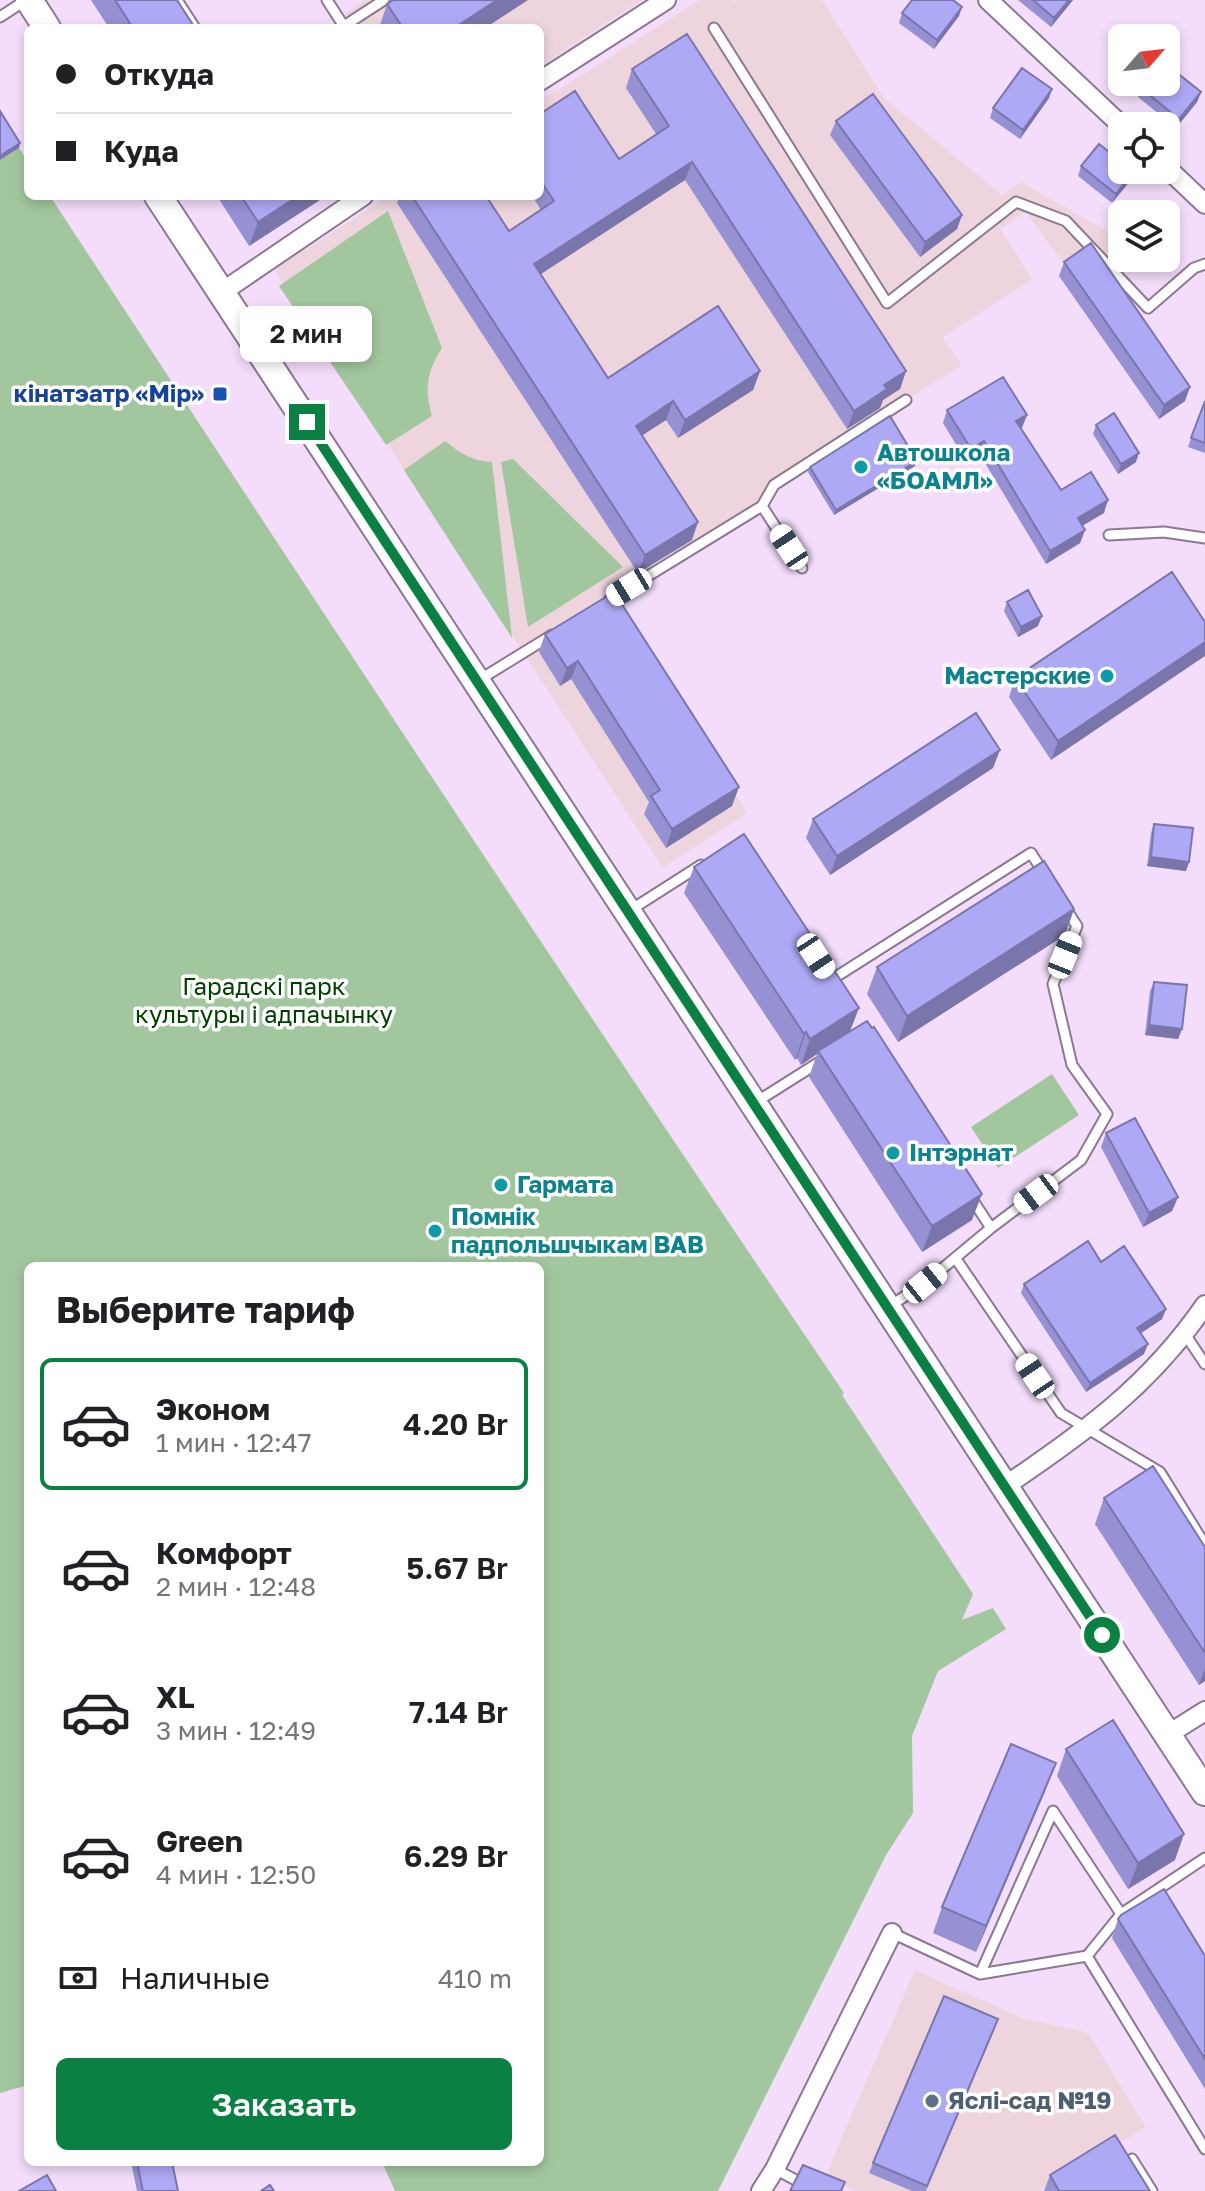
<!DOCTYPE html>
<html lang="ru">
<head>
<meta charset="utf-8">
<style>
  body { margin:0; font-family:"Golos Text",sans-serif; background:#f6f6f6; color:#202124; height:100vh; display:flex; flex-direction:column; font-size:30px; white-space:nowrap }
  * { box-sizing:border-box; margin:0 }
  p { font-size:26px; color:#757577 }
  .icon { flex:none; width:44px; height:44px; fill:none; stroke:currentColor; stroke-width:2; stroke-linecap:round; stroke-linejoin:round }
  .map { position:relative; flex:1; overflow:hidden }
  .side { position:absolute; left:24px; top:1262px; width:520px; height:904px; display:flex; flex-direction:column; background:#fff; border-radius:12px; box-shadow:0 4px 12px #0003 }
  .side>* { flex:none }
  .guide { position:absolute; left:24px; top:24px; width:520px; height:176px; border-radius:12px; box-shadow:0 4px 12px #0003; display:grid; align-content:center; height:176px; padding:0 32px; background:#fff }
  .needle { width:52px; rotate:62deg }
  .buttons { position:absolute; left:1108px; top:24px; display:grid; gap:16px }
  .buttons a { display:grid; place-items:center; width:72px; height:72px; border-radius:12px; background:#fff; box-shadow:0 4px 12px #0003; font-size:40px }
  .end { position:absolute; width:36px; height:36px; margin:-18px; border:10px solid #0b8043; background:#fff; box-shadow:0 0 0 4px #fff }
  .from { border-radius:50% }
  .bubble { position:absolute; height:56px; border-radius:12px; background:#fff; box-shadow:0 4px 12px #0003; font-size:26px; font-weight:600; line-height:56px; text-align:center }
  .car { position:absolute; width:24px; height:48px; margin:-24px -12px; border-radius:10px; box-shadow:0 0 6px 2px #0007; background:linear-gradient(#fff 24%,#345 0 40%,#fff 0 76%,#345 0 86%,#fff 0) }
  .guide b { display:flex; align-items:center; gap:28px; height:76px; font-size:30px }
  .guide b+b { border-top:2px solid #e0e0e0 }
  .guide i { width:20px; height:20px; background:#202124 }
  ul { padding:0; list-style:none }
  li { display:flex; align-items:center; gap:24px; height:132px; margin:0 16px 12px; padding:0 16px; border:4px solid transparent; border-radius:12px }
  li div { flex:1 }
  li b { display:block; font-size:30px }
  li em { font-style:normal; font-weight:600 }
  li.current { border-color:#0b8043 }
  li>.icon { width:72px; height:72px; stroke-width:1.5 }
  h2 { padding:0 32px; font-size:36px; line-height:96px }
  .pay { display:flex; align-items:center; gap:20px; height:88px; padding:0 32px; font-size:30px }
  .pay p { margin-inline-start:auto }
  .action { display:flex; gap:16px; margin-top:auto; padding:16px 32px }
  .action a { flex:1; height:92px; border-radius:12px; background:#0b8043; color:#fff; font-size:32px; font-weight:600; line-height:92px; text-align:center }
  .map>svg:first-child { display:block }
  .education { fill:#eed5dd }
  .green { fill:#a2c69e }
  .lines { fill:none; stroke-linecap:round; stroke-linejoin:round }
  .lane-casing { stroke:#8c7893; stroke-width:13 }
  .street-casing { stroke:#8c7893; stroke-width:22 }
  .secondary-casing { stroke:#8c7893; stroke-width:30 }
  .lane { stroke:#fff; stroke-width:9 }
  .street { stroke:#fff; stroke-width:18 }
  .secondary { stroke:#fff; stroke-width:26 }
  .wall { fill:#9691d3 }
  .shaded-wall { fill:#7a76ac }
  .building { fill:#aea9f5; stroke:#7a76ac; stroke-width:2 }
  .route { stroke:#0b8043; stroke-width:10 }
  .transit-dot { fill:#1a4fb4; stroke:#fff; stroke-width:3 }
  .culture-dot { fill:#0f9aa8; stroke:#fff; stroke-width:3 }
  .service-dot { fill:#5c6f8a; stroke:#fff; stroke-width:3 }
  .labels { text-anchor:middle; stroke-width:7; stroke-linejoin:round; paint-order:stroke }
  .transit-label { font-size:24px; font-weight:bold; fill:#164399; stroke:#fff; text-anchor:end }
  .culture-label { font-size:24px; font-weight:bold; fill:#0d838f; stroke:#fff; text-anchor:start }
  .park-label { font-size:24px; fill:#004000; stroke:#fff }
  .service-label { font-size:24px; font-weight:bold; fill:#4e5e75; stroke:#fff; text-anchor:start }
</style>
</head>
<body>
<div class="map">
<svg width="1205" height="2191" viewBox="0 0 1205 2191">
  <rect width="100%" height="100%" fill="#f3ddfb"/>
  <path class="education" d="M365 0H642L540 66V28H355L345 13Z
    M700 0H731L733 2 737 0H822L884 98 1002 195 1021 182 1122 240V249L1110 280 1087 296 1026 212 1000 229 1032 279 942 338 962 365 773 484 762 506 608 602 623 608 747 813 663 868 274 269 390 196H540V101Z
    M915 1970 1022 2018 1088 2033 1146 2127 1040 2191H856L827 2176 837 2148Z"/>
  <path class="green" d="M19 148 28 162V196H50C312 596 575 997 844 1393L842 1395 973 1594 962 1620 993 1608 1006 1629 938 1671 912 1736 913 1813 886 1855 718 2191H395L382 2162H540V1266H28V2085L0 2093V160Z
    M388 211 442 348C427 372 424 388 432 416L386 445 279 286Z
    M445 441C461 454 472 461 492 462L512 638 404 470Z
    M513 459 623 567 528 627 501 462Z
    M1052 1074 1079 1115 998 1168 971 1127Z"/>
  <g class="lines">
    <defs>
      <path id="lane" d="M177 0 195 28
        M327 0 345 28
        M0 17 26 0
        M344 26 384 0
        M714 28 887 303 1016 202 1066 221 1148 308 1194 268 1205 264
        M762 506 802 568
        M1109 535 1164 532 1205 538
        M609 600 762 506 774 485 906 400
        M479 680 552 635
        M629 911 701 865
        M831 980 1031 853 1043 872
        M756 1102 821 1061
        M991 1228 1081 1160 1107 1114 1072 1065 1053 984 1077 926 1066 909
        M956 1259 1061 1413 1160 1472 1205 1545
        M890 1306 925 1283 991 1228 970 1196
        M1185 1334 1205 1364
        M892 1933 980 1974 1087 1956 1205 2149
        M1087 1956 1121 1914 1205 1858
        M980 1974 1053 1811 1121 1914
        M1132 2159 1152 2191
        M775 2169 816 2191"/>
      <path id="street" d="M988 0 1122 126
        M540 81 666 0
        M1166 167 1205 204
        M222 292 363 196
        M1005 1486C1085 1432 1149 1386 1205 1305
        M1167 1735 1205 1711
        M761 2191 775 2169 892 1933"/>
      <path id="secondary" d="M29 0 47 28
        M158 196 1205 1792"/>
    </defs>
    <use href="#lane" class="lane-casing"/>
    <use href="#street" class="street-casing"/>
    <use href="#secondary" class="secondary-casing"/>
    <use href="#lane" class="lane"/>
    <use href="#street" class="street"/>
    <use href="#secondary" class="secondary"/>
  </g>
  <path class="wall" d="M91 0H177L195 28H109Z
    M1018 0H1073L1051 27Z
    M387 4 485 28H379Z
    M902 13 959 16 934 49 899 23Z
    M632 69 906 371 900 389 883 400 880 408 847 429 685 180 541 274 608 378 760 371 753 390 678 438 666 420 642 435 692 540 638 573 397 203 400 196H486L509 231 541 210 532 196H540V114L619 159 656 134 626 88Z
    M1141 88 1201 92 1197 102 1176 128 1138 97Z
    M1049 98 1020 139 990 118 993 108Z
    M836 121 962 215 957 229 920 257 830 135Z
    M1081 166 1130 181 1112 203 1078 176Z
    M217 196H326L249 246Z
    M1064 262 1185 401 1159 419 1059 276Z
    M1205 401V453L1188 447Z
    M947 410 1027 415 1021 428 1061 490 1104 513 1082 526 1085 530 1080 543 1046 564 979 453 966 461 943 423Z
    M1096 425 1136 462 1118 474 1093 434Z
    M915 466 834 515 808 472 810 467Z
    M614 592 732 806 666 848 644 814 649 802 571 679 560 686 539 652 545 634Z
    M1007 602 1038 626 1018 637 1004 611Z
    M1205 622 1051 760 1009 697 1015 678Z
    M993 768 830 875 806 838 813 819Z
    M1154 824 1189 862 1186 871 1147 866 1151 833Z
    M694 867 850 1031 972 1220 922 1252 809 1077 817 1054 801 1065 797 1058 795 1060 684 893Z
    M1074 909 1065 935 898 1042 867 994 877 967Z
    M1154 982 1182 1029 1178 1039 1145 1035 1150 991Z
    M1106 1133 1178 1197 1172 1211 1143 1227 1101 1147Z
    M1101 1262 1166 1309 1162 1319 1141 1333 1144 1354 1086 1392 1021 1293 1024 1284Z
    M1104 1498 1205 1547V1681L1199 1685 1095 1524Z
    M1066 1749 1175 1860 1128 1889 1057 1776Z
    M1046 1789 976 1952 933 1933 942 1907Z
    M1118 1919 1205 1956V2089L1112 1938Z
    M995 2028 926 2191H912L869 2173 873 2163Z
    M131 2162H172L178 2191H137Z
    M1050 2175 1150 2191H1044Z"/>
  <path class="shaded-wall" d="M497 0H528L485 28H454Z
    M1069 0H1073L1051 27 1054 18Z
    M962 7 959 16 934 49 937 40Z
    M1052 89 1049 98 1020 139 1023 130Z
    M1201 92 1197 102 1176 128 1179 119Z
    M20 143 19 148 0 160V156Z
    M692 162 685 180 527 283 534 264Z
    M1133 171 1130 181 1112 203 1116 194Z
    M298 196H326L249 246 258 222Z
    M962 215 957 229 920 257 925 242Z
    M760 371 753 390 678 438 685 420Z
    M906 371 900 389 883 400 880 408 847 429 854 411 884 385Z
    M1190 387 1185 401 1159 419 1164 405Z
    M673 401 666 420 629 444 636 426Z
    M1027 415 1022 428 1012 434 1016 421Z
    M984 441 979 453 966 461 971 449Z
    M1139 453 1136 462 1118 474 1121 464Z
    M917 461 915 466 834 515 836 510Z
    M1108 500 1104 513 1073 531 1078 518Z
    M698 522 692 540 638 573 645 555Z
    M1085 530 1080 543 1046 564 1050 551Z
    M1042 616 1038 626 1018 637 1021 627Z
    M1205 642V656L1051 760 1058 741Z
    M578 661 571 679 560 686 567 668Z
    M1000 750 993 768 830 875 837 856Z
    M739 787 732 806 666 848 672 829Z
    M1151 857 1189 862 1186 871 1147 866Z
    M1074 909 1065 935 898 1042 907 1016Z
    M859 1008 849 1034 818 1051 817 1054 801 1065 810 1039Z
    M1149 1025 1182 1029 1178 1039 1145 1035Z
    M806 1032 797 1058 795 1060 804 1034Z
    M982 1194 972 1220 922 1252 932 1226Z
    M1178 1197 1172 1211 1143 1227 1149 1213Z
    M1166 1309 1162 1319 1134 1338 1137 1328Z
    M1148 1344 1144 1354 1086 1392 1090 1383Z
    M1205 1668V1681L1199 1685Z
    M1056 1763 1046 1789 976 1952 986 1926Z
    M1184 1834 1175 1860 1128 1889 1138 1863Z"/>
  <path class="building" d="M115 0H177L195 28H133Z
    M393 0H497L454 28H403L387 4Z
    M912 0H953L962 7 937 40 902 13Z
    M1033 0H1069L1054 18Z
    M687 34 906 371 884 385 887 389 854 411 692 162 534 264 608 378 718 306 760 371 685 420 673 401 636 426 698 522 645 555 412 196H486L509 231 554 201 540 180V114L575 91 619 159 669 126 632 69Z
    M1166 64 1201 92 1179 119 1141 88 1146 82H1166Z
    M1022 68 1052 89 1023 130 993 108Z
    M873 94 962 215 925 242 836 121Z
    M0 111 20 143 0 156Z
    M1099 144 1122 162V170H1131L1133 171 1116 194 1081 166Z
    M241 196H298L258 222Z
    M1091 243 1190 387 1164 405 1064 262Z
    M1003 377 1027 415 1016 421 1061 490 1091 472 1108 500 1078 518 1085 530 1050 551 984 441 971 449 947 410Z
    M1205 401V443L1191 438Z
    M1114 413 1139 453 1121 464 1096 425Z
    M890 416 917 461 836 510 810 467Z
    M1172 572 1205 622V642L1058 741 1015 678Z
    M1028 590 1042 616 1021 627 1007 602Z
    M614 592 739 787 672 829 651 796 660 790 578 661 567 668 545 634Z
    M976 713 1000 750 837 856 813 819Z
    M1154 824 1193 828 1189 862 1151 857Z
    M744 834 859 1008 810 1039 806 1032 804 1034 694 867Z
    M1044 861 1074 909 907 1016 877 967Z
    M1154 982 1187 985 1182 1029 1149 1025Z
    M867 1021 872 1028 874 1027 982 1194 932 1226 818 1051Z
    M1135 1118 1178 1197 1149 1213 1106 1133Z
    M1088 1241 1101 1262 1124 1246 1166 1309 1137 1328 1148 1344 1090 1383 1024 1284Z
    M1153 1466 1205 1547V1653L1104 1498Z
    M1113 1720 1184 1834 1138 1863 1066 1749Z
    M1011 1744 1056 1763 986 1926 942 1907Z
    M1164 1889 1205 1956V2059L1118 1919 1121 1915Z
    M944 1996 998 2019 927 2186 873 2163Z
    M1115 2135 1150 2191H1059L1050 2175Z
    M137 2162H172L178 2191H143Z
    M803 2165 845 2182 841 2191H790Z
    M47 2175 56 2191H19Z
    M270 2185 274 2191H261Z"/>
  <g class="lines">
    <path class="route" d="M307 422 1102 1635"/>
  </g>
  <rect class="transit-dot" x="212" y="386" width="16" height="16" rx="4"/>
  <g class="culture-dot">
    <circle cx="861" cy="467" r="8"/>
    <circle cx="1107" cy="676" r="8"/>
    <circle cx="893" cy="1153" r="8"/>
    <circle cx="501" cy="1185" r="8"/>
    <circle cx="435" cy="1231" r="8"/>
  </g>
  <circle class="service-dot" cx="932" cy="2101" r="8"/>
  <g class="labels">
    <g class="transit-label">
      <text x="204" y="402">кінатэатр «Мір»</text>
    </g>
    <g class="culture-label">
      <text x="877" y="461">Автошкола<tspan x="877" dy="28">«БОАМЛ»</tspan></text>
      <text x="1091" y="684" text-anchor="end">Мастерские</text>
      <text x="909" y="1161">Інтэрнат</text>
      <text x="517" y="1193">Гармата</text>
      <text x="451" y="1225">Помнік<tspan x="451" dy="28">падпольшчыкам ВАВ</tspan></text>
    </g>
    <g class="park-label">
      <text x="264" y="995">Гарадскі парк<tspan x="264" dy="28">культуры і адпачынку</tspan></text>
    </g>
    <g class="service-label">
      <text x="948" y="2109">Яслі-сад №19</text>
    </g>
  </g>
</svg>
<div class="buttons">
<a><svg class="needle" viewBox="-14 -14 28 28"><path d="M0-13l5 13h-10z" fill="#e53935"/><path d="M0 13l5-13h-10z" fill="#757577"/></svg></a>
<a><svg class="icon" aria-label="locate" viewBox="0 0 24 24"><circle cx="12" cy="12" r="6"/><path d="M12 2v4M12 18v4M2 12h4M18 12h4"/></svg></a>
<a><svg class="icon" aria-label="layers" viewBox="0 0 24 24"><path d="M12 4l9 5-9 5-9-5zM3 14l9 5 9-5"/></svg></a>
</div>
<i class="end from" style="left:1102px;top:1635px"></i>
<i class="end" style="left:307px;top:422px"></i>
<div class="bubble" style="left:240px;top:306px;width:132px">2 мин</div>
<i class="car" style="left:789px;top:547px;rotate:327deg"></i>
<i class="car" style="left:629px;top:587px;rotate:239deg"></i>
<i class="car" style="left:1065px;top:955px;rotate:22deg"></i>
<i class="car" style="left:816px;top:956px;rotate:147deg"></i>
<i class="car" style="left:1036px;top:1194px;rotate:233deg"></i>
<i class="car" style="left:925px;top:1283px;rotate:51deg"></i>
<i class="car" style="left:1035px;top:1376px;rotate:326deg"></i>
<div class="guide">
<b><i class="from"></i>Откуда</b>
<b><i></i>Куда</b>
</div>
<section class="side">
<h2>Выберите тариф</h2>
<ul>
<li class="current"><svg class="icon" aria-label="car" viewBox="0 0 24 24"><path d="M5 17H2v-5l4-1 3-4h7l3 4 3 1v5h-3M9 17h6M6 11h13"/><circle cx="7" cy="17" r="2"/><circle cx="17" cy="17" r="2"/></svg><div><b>Эконом</b><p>1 мин · 12:47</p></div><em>4.20 Br</em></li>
<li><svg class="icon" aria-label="car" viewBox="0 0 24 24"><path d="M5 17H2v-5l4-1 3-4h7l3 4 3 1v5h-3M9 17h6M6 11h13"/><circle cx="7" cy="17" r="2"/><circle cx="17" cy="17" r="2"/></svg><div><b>Комфорт</b><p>2 мин · 12:48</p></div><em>5.67 Br</em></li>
<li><svg class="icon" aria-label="car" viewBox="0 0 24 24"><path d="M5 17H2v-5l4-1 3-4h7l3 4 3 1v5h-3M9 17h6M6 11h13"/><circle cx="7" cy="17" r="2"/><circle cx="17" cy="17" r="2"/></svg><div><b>XL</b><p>3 мин · 12:49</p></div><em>7.14 Br</em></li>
<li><svg class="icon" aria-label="car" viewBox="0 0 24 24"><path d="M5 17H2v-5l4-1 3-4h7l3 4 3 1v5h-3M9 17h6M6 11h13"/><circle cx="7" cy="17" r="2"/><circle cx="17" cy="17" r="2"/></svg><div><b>Green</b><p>4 мин · 12:50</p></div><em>6.29 Br</em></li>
</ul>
<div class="pay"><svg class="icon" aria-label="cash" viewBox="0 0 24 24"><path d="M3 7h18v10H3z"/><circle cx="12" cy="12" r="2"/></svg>Наличные<p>410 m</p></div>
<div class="action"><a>Заказать</a></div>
</section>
</div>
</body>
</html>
